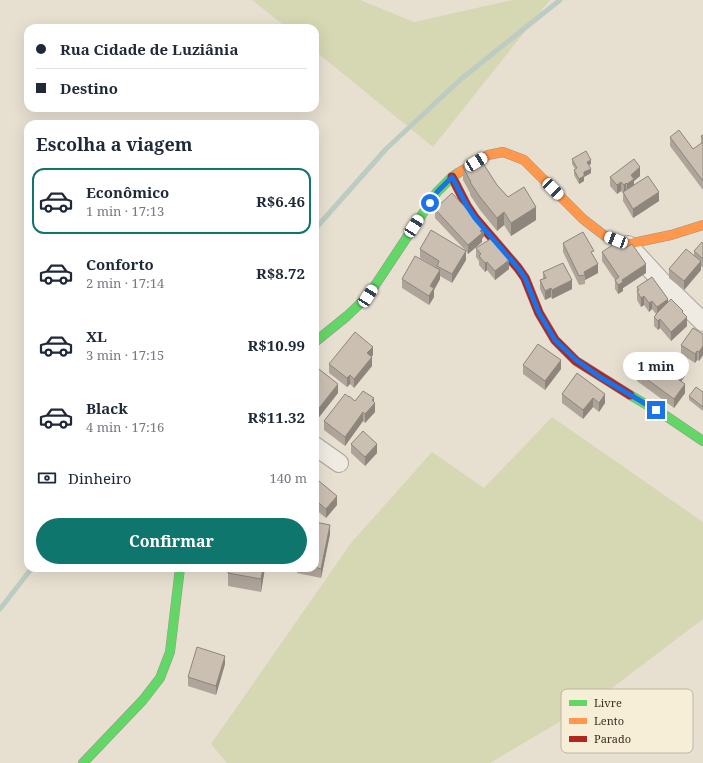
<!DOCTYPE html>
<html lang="pt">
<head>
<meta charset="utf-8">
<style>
  body { margin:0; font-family:"Noto Serif",serif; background:#f6f6f7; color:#1f2937; height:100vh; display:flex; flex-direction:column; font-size:15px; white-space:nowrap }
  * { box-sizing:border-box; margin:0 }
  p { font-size:13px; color:#747a83 }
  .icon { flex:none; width:22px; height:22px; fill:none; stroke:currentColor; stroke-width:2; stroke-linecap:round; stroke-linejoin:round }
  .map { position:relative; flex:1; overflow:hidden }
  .details { position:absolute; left:24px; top:120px; width:295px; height:452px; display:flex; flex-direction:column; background:#fff; border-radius:12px; box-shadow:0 4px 16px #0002 }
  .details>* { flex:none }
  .guide { position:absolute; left:24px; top:24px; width:295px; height:88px; border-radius:12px; box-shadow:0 4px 16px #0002; display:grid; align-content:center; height:88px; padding:0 12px; background:#fff }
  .end { position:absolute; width:18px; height:18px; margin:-9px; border:5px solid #1a73e8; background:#fff; box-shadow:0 0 0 2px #fff }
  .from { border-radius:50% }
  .bubble { position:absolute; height:28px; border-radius:14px; background:#fff; box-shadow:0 4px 16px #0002; font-size:13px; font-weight:700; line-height:28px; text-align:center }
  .car { position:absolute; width:12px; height:24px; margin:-12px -6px; border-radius:5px; box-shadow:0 0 3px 1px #0007; background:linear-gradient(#fff 24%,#345 0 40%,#fff 0 76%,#345 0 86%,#fff 0) }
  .guide b { display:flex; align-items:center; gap:14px; height:38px; font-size:15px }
  .guide b+b { border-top:1px solid #e0e1e3 }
  .guide i { width:10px; height:10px; background:#1f2937 }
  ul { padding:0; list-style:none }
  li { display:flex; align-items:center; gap:12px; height:66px; margin:0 8px 6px; padding:0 4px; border:2px solid transparent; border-radius:12px }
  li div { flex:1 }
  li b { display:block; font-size:15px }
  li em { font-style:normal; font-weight:700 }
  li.selected { border-color:#0f766e }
  li>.icon { width:36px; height:36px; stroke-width:1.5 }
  h2 { padding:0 12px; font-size:18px; line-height:48px }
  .pay { display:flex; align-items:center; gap:10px; height:44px; padding:0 12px; font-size:15px }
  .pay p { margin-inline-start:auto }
  .button { display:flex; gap:8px; margin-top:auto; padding:8px 12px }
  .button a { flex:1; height:46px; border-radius:24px; background:#0f766e; color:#fff; font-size:16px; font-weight:700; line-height:46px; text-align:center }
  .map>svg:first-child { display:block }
  .green { fill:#d6d7b3 }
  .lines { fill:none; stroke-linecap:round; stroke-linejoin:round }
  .stream { stroke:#bcccc2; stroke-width:5 }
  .street-casing { stroke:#ada599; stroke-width:20 }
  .fast-casing { stroke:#9c958a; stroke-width:10 }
  .slow-casing { stroke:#9c958a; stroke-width:10 }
  .jam-casing { stroke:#9c958a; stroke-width:10 }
  .street { stroke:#efebe3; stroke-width:18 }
  .fast { stroke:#63d668; stroke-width:9 }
  .slow { stroke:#ff974d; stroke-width:9 }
  .jam { stroke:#b3261e; stroke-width:9 }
  .wall { fill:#afa499 }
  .shaded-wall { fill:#8e867d }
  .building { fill:#cbbfb2; stroke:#8e867d }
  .route { stroke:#1a73e8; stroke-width:5 }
  .key { fill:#f7eed8; stroke:#bfb4a1; stroke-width:1 }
  .key-label { font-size:11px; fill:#3d2e20 }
</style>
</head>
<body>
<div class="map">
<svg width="703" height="763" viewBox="0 0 703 763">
  <rect width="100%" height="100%" fill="#e7e0d1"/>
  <path class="green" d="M252 0H360L414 22 512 0H550L433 147 315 51V28H287Z
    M552 417 703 522V619L595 701 490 763H227L211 744 351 543 432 452 484 488Z"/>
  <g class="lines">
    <path class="stream" d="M315 229 386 149 461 79 560 0
      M0 609 32 568"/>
    <defs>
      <path id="street" d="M628 245 665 285 703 322
        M315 446 339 463"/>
      <path id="fast" d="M315 342 347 316 368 296 437 192 452 177 458 173
        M630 395 666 416 703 441
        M83 763 143 700 160 678 170 652 180 568"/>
      <path id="slow" d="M458 173 488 155 503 152 524 160 583 219 605 236 628 244 671 235 703 225"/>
      <path id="jam" d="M452 177 467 206 475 218 518 268 525 278 539 313 555 340 576 361 630 395"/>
    </defs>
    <use href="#street" class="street-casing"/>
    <use href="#fast" class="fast-casing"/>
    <use href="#slow" class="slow-casing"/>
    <use href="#jam" class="jam-casing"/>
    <use href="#street" class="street"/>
    <use href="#fast" class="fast"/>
    <use href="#slow" class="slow"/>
    <use href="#jam" class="jam"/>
  </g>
  <path class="wall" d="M703 135V190L670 146V137L693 149 701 144V136Z
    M572 159 591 164 589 165 591 173 584 177V181L579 184 574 175V170L575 169 572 164Z
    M463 167 497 185 508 197 536 220 511 236 504 225 497 231 480 210 470 195V193L463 180Z
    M640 176 634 181V185L659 201 633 218 623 201V193L621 191 617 194 610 186V177Z
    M435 209 484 236 482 239V242L468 254 466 251V260L452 283 440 276V279L434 290V297L429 305 402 288V279L437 268 420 258V249L465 250 435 218Z
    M563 243 594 256 598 273 585 280V284L579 285 563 252Z
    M703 243V268L701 266V270L684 290 669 278V269L694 255V251Z
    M476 248 509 269 495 280 487 270 485 272 479 265V261L476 257Z
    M625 248 646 273 623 288V291L618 294 615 289V280L602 261V252Z
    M543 272 572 289 552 299 551 297 545 300 540 289V280L543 279Z
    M637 287 668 302 683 314 687 326 671 341 660 328 658 330 654 326V317L656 316V314L652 309 649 312 644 305 641 307 637 300Z
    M703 334V355L699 361 697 360 695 363 681 354V345Z
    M373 355 371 357 372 366 354 388 350 384 347 387 329 373V364Z
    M523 365 561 369 545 390 523 374Z
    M315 366 338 393 316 421 315 419Z
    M666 366 685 376 681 382 685 393 674 408 637 381V372Z
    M577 373 605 403 599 412 593 407 583 419 562 403V394Z
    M703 392V411L689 400V396Z
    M349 397 355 401 374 402 375 412 365 423 363 421 345 446 324 430V421Z
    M351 444 377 453 365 466 351 453Z
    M315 487 337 505 326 518 315 509Z
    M315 522 330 534 321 578 297 573V568H315Z
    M265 568 261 592 228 586V573Z
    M225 664 216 695 188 686V677Z"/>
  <path class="shaded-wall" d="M591 160V164L587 166V162Z
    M640 167V176L634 181V188L627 193V184L631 175Z
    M591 169V173L584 177V181L579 184V179L584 172Z
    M621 182V191L617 194V185Z
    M626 183V192L624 194V185Z
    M659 192V201L633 218V209Z
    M536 207V220L511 236V223Z
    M504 212V225L497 231V218Z
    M484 228V236L482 239V242L468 254V245Z
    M466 251V260L452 283V274Z
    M509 260V269L495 280V271Z
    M701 261V270L684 290V281Z
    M487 262V270L485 272V263Z
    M598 264V273L585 280V275L584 272Z
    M646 264V273L623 288V291L618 294V285L622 280Z
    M440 270V279L434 290V297L429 305V296L430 286Z
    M572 280V289L552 299V290Z
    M551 288V297L545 300V291Z
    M644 296V305L641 307V298Z
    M668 299V308L657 316V307Z
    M652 301V309L649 312V303Z
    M687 317V326L671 341V332Z
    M660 319V328L658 330V321Z
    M703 346V355L699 361V352Z
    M373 347V355L367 362V353Z
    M697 351V360L695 363V354Z
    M372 357V366L354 388V379Z
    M561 360V369L545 390V381Z
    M685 367V376L678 386V377Z
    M350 375V384L347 387V378Z
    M338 384V393L316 421V412Z
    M685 384V393L674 408V399Z
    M605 394V403L599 412V403Z
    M374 398V404L375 403V412L365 423V414L372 400Z
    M593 398V407L583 419V410Z
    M363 412V421L345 446V437Z
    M377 444V453L365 466V457Z
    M337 496V505L326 518V509Z
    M330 525V534L321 578V569Z
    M263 568H265L261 592V579Z
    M225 656V664L216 695V686Z"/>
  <path class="building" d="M679 130 693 149 703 142V181L670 137Z
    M703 135V139L701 136Z
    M586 151 591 160 587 162 591 169 584 172V176L579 179 574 170 577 168 572 159Z
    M479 157 497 185 508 197 524 187 536 207 511 223 504 212 497 218 480 197 470 182H471L463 167Z
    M634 159 640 167 631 175 634 179 627 184 626 183 624 185 621 182 617 185 610 177Z
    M648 176 659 192 633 209 623 192Z
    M452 193 484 228 480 231 482 233 468 245 435 209Z
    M431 230 466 251 452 274 437 266 439 261 420 249Z
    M583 232 594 251 591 252 598 264 584 272 585 275 579 276 563 243Z
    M492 238 509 260 495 271 487 262 485 263 479 256 481 254 476 248Z
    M620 240 625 248 632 244 646 264 622 280 623 282 618 285 615 280 619 277 602 252Z
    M702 242 703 243V259L694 251Z
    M686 249 701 261 684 281 669 269Z
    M415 256 440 270 430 286 434 288 429 296 402 279Z
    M563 263 572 280 552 290 551 288 545 291 540 280 546 278 543 272Z
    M652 277 668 299 657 307 652 301 649 303 644 296 641 298 637 291 639 290 637 287Z
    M671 299 683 311 682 312 687 317 671 332 660 319 658 321 654 317 656 315V314Z
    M693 328 703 334V346L699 352 697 351 695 354 681 345Z
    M355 332 373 347 367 353 372 357 354 379 350 375 347 378 329 364Z
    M538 344 561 360 545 381 523 365Z
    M649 354 666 366 672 357 685 367 678 377 674 374 673 376 685 384 674 399 637 372Z
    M315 366 338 384 316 412 315 411Z
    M577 373 605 394 599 403 593 398 583 410 562 394Z
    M696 387 703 392V407L689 396Z
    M363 391 374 398 372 400 375 403 365 414 363 412 345 437 324 421 345 394 349 397V396L355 401Z
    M363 431 377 444 365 457 351 444Z
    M319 481 337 496 326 509 315 500V487Z
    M315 522 330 525 321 569 315 567Z
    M228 568H263L261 579 228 573Z
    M197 647 225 656 216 686 188 677Z"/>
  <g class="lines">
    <path class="route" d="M430 203 437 192 452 177 467 206 475 218 518 268 525 278 539 313 555 340 576 360 600 377 656 410"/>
  </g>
  <rect x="561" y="689" width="132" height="64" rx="6" class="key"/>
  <rect x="569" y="700" width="18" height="6" fill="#63d668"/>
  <rect x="569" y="718" width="18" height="6" fill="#ff974d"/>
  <rect x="569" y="736" width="18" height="6" fill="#b3261e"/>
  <g class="key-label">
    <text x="594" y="707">Livre</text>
    <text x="594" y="725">Lento</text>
    <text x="594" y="743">Parado</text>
  </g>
</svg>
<i class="end from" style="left:430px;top:203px"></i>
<i class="end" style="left:656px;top:410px"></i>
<div class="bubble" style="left:623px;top:352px;width:66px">1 min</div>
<i class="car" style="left:476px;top:162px;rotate:59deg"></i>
<i class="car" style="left:553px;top:189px;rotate:135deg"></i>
<i class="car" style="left:414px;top:226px;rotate:33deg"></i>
<i class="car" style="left:616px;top:240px;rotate:291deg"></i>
<i class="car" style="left:368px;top:296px;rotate:33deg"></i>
<div class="guide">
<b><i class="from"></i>Rua Cidade de Luziânia</b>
<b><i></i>Destino</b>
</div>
<section class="details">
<h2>Escolha a viagem</h2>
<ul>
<li class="selected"><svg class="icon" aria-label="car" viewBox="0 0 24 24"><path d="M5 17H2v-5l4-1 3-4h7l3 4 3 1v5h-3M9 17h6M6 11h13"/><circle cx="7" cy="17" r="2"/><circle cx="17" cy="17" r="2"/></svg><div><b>Econômico</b><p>1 min · 17:13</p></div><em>R$6.46</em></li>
<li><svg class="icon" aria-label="car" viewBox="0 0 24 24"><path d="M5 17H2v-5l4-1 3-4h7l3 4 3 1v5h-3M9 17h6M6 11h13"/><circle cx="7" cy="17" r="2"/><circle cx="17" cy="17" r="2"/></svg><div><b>Conforto</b><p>2 min · 17:14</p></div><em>R$8.72</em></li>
<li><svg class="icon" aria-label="car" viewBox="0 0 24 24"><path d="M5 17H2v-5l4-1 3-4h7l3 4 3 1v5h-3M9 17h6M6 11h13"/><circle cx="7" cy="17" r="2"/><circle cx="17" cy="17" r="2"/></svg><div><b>XL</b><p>3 min · 17:15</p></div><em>R$10.99</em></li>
<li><svg class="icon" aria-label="car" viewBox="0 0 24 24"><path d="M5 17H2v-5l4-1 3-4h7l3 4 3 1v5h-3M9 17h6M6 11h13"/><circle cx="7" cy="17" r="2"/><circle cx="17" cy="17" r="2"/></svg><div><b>Black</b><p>4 min · 17:16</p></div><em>R$11.32</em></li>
</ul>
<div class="pay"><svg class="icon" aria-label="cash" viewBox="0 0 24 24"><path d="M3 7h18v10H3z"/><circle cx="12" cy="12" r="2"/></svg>Dinheiro<p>140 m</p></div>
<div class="button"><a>Confirmar</a></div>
</section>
</div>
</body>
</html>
